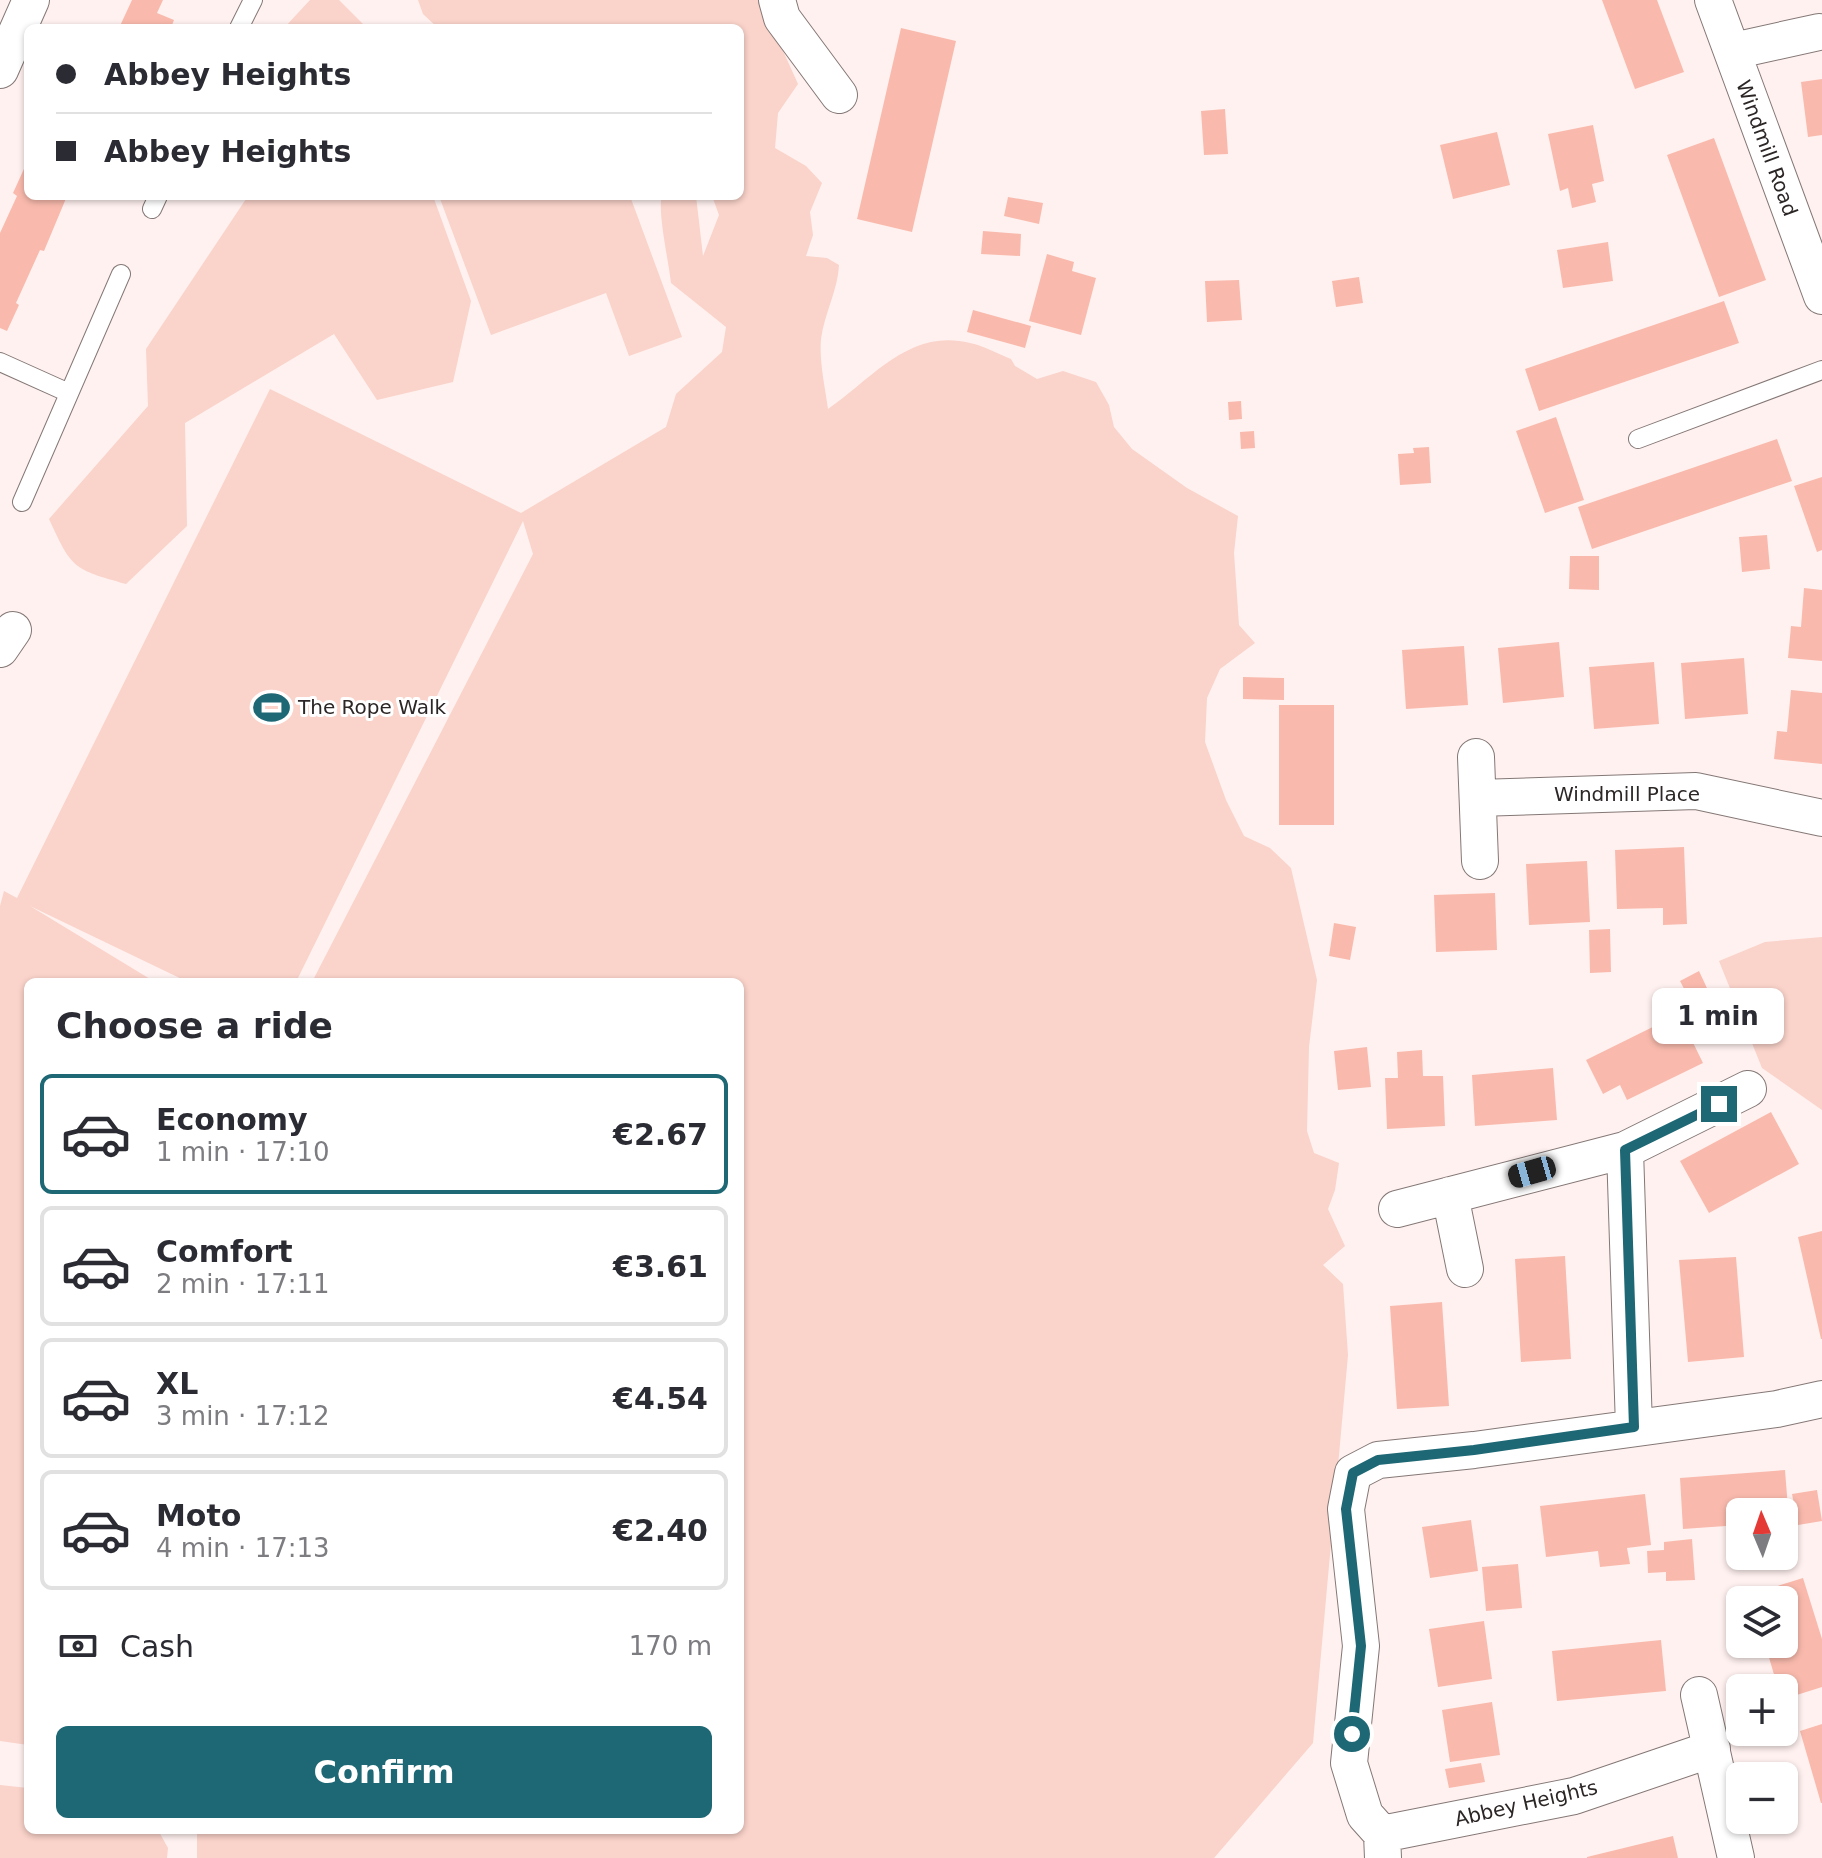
<!DOCTYPE html>
<html lang="en">
<head>
<meta charset="utf-8">
<style>
  body { margin:0; font-family:"DejaVu Sans",sans-serif; background:#f2f2f3; color:#2b2b33; height:100vh; display:flex; flex-direction:column; font-size:30px; white-space:nowrap }
  * { box-sizing:border-box; margin:0 }
  p { font-size:26px; color:#7c7c81 }
  .icon { flex:none; width:44px; height:44px; fill:none; stroke:currentColor; stroke-width:2; stroke-linecap:round; stroke-linejoin:round }
  .map { position:relative; flex:1; overflow:hidden }
  .details { position:absolute; left:24px; top:978px; width:720px; height:856px; display:flex; flex-direction:column; background:#fff; border-radius:12px; box-shadow:0 2px 6px #0004 }
  .details>* { flex:none }
  .guide { position:absolute; left:24px; top:24px; width:720px; height:176px; border-radius:12px; box-shadow:0 2px 6px #0004; display:grid; align-content:center; height:176px; padding:0 32px; background:#fff }
  .needle { width:52px; rotate:358deg }
  .controls { position:absolute; left:1726px; top:1498px; display:grid; gap:16px }
  .controls a { display:grid; place-items:center; width:72px; height:72px; border-radius:12px; background:#fff; box-shadow:0 2px 6px #0004; font-size:40px }
  .end { position:absolute; width:36px; height:36px; margin:-18px; border:10px solid #1e6774; background:#fff; box-shadow:0 0 0 4px #fff }
  .from { border-radius:50% }
  .bubble { position:absolute; height:56px; border-radius:12px; background:#fff; box-shadow:0 2px 6px #0004; font-size:26px; font-weight:600; line-height:56px; text-align:center }
  .car { position:absolute; width:24px; height:48px; margin:-24px -12px; border-radius:10px; box-shadow:0 0 6px 2px #0007; background:linear-gradient(#222 24%,#8ab4d8 0 40%,#222 0 76%,#8ab4d8 0 86%,#222 0) }
  .guide b { display:flex; align-items:center; gap:28px; height:76px; font-size:30px }
  .guide b+b { border-top:2px solid #e1e1e2 }
  .guide i { width:20px; height:20px; background:#2b2b33 }
  ul { padding:0; list-style:none }
  li { display:flex; align-items:center; gap:24px; height:120px; margin:0 16px 12px; padding:0 16px; border:4px solid #e1e1e2; border-radius:12px }
  li div { flex:1 }
  li b { display:block; font-size:30px }
  li em { font-style:normal; font-weight:600 }
  li.on { border-color:#1e6774 }
  li>.icon { width:72px; height:72px; stroke-width:1.5 }
  h2 { padding:0 32px; font-size:36px; line-height:96px }
  .pay { display:flex; align-items:center; gap:20px; height:88px; padding:0 32px; font-size:30px }
  .pay p { margin-inline-start:auto }
  .cta { display:flex; gap:16px; margin-top:auto; padding:16px 32px }
  .cta a { flex:1; height:92px; border-radius:12px; background:#1e6774; color:#fff; font-size:32px; font-weight:600; line-height:92px; text-align:center }
  .map>svg:first-child { display:block }
  .green { fill:#fad3ca }
  .building { fill:#f9baad }
  .lines { fill:none; stroke-linecap:round; stroke-linejoin:round }
  .service-casing { stroke:#847876; stroke-width:20 }
  .minor-casing { stroke:#847876; stroke-width:38 }
  .service { stroke:#fff; stroke-width:18 }
  .minor { stroke:#fff; stroke-width:36 }
  .route { stroke:#1e6774; stroke-width:10 }
  .labels { text-anchor:middle; stroke-width:6; stroke-linejoin:round; paint-order:stroke }
  .street-label { font-size:20px; fill:#2c2726; stroke:#fff }
  .poi-label { font-size:20px; fill:#2c2726; stroke:#fff; text-anchor:start }
</style>
</head>
<body>
<div class="map">
<svg width="1822" height="1858" viewBox="0 0 1822 1858">
  <rect width="100%" height="100%" fill="#fff1ef"/>
  <path class="green" d="M310 0H339L367 28H284Z
    M418 0H767L779 42 798 84 778 113 775 148 806 166 822 183 810 212 813 235 806 256 827 258 839 265C838 290 824 314 821 339 819 361 825 387 828 409 872 379 909 328 970 343 984 346 998 354 1011 359L1015 366 1037 379 1063 371 1096 382 1109 405 1114 427 1132 449 1187 488 1238 516 1234 553 1239 625 1255 643 1220 669 1207 698 1205 742 1226 800 1244 836 1270 848 1291 868 1317 980 1309 1047 1307 1131 1314 1153 1339 1163 1335 1190 1328 1209 1345 1246 1323 1265 1343 1284 1348 1355 1313 1743 1214 1858H197V1830H740V982H312L533 554 523 521 296 982H188L30 906 155 982H28V1745L0 1741V906L4 891 17 898 270 389 521 513 666 427 676 394 722 352 726 327 671 283C669 263 657 210 662 196H696L703 256 719 215 712 196H740V28H438L423 14Z
    M248 196H433L471 301 453 382 377 400 334 334 185 423 187 526 126 584C73 569 72 569 49 519L148 406 146 349Z
    M439 196H557L559 200 570 196H630L682 337 629 356 606 293 491 335Z
    M1822 937V1110L1762 1068 1719 961 1765 942Z
    M0 1785 28 1788V1830H158L168 1848 167 1858H0Z"/>
  <path class="building" d="M132 0H163L157 13 174 20 171 28H119Z
    M1602 0H1657L1684 72 1635 89Z
    M901 28 956 41 912 232 857 219Z
    M1822 79V135L1808 137 1801 82Z
    M1225 109 1228 154 1204 155 1201 111Z
    M1593 125 1604 181 1592 184 1596 202 1572 208 1568 188 1560 191 1548 134Z
    M1497 132 1510 185 1453 199 1440 145Z
    M1714 138 1766 280 1719 297 1667 155Z
    M28 160V196H67L44 251 40 250 16 303 19 305 7 331 0 328V233L17 196 13 193Z
    M1008 197 1043 203 1039 224 1004 216Z
    M983 231 1021 234 1020 256 981 254Z
    M1608 242 1613 281 1563 288 1557 250Z
    M1047 254 1074 262 1072 271 1096 278 1081 335 1029 321Z
    M1359 277 1363 303 1336 307 1332 281Z
    M1239 280 1242 320 1207 322 1205 281Z
    M1724 301 1739 343 1539 411 1525 369Z
    M973 310 1031 326 1025 348 967 332Z
    M1241 401 1242 419 1229 420 1228 402Z
    M1556 417 1584 500 1545 513 1516 431Z
    M1254 431 1255 448 1241 449 1240 432Z
    M1777 439 1792 481 1592 549 1578 507Z
    M1429 447 1431 483 1400 485 1398 454 1414 453 1413 448Z
    M1822 477V550L1817 552 1794 486Z
    M1767 535 1770 569 1742 572 1739 537Z
    M1570 556H1599V590L1569 589Z
    M1804 588 1822 590V661L1788 658 1791 626 1801 627Z
    M1559 642 1564 697 1503 703 1498 648Z
    M1464 646 1468 705 1406 709 1402 650Z
    M1744 658 1748 714 1685 719 1681 663Z
    M1654 662 1659 724 1594 729 1589 667Z
    M1243 677 1284 678V700L1243 699Z
    M1791 690 1822 693V764L1774 759 1777 731 1787 732Z
    M1279 705H1334V825H1279Z
    M1684 847 1687 924 1663 925V908L1617 909 1615 850Z
    M1587 861 1590 922 1529 925 1526 864Z
    M1495 893 1497 950 1436 952 1434 895Z
    M1334 923 1356 927 1350 960 1329 956Z
    M1610 929 1611 972 1590 973 1589 930Z
    M1699 971 1713 1001 1695 1010 1680 981Z
    M1679 1014 1703 1063 1627 1100 1620 1085 1603 1094 1586 1060Z
    M1367 1047 1371 1087 1338 1090 1334 1051Z
    M1422 1050 1423 1076H1443L1445 1126 1387 1129 1385 1078H1398L1397 1052Z
    M1553 1068 1557 1120 1475 1126 1472 1075Z
    M1771 1112 1799 1164 1709 1213 1680 1161Z
    M1822 1231V1339H1821L1798 1237Z
    M1565 1256 1571 1359 1521 1362 1515 1259Z
    M1736 1257 1744 1357 1688 1362 1679 1260Z
    M1442 1302 1449 1406 1397 1409 1390 1306Z
    M1785 1470 1789 1521H1784V1512H1740V1525L1683 1529 1680 1478Z
    M1817 1490 1822 1521 1798 1525 1792 1494Z
    M1645 1494 1651 1545 1627 1548 1630 1564 1600 1567 1598 1551 1546 1557 1540 1506Z
    M1471 1520 1478 1571 1430 1578 1422 1527Z
    M1692 1539 1695 1580 1666 1581V1572L1648 1573 1647 1551 1664 1550V1542Z
    M1518 1564 1522 1608 1486 1611 1482 1567Z
    M1803 1578 1822 1639V1687L1784 1699V1688H1778L1765 1644H1784V1600H1750L1749 1595Z
    M1484 1621 1492 1679 1438 1687 1429 1629Z
    M1661 1640 1666 1691 1557 1701 1552 1651Z
    M1492 1702 1500 1755 1450 1762 1442 1710Z
    M1822 1724V1803H1821L1800 1731Z
    M1481 1763 1485 1782 1449 1788 1445 1769Z
    M1673 1836 1678 1858H1587V1857Z"/>
  <g class="lines">
    <defs>
      <path id="service" d="M239 28 253 0
        M152 209 158 196
        M0 362 69 393
        M1638 439 1822 370
        M22 502 121 274"/>
      <path id="minor" d="M777 0 782 18 839 95
        M1713 0 1822 296
        M1733 51 1819 32
        M0 70 31 0
        M0 649 13 630
        M1476 757 1480 861
        M1478 798 1696 791 1822 818
        M1625 1150 1634 1427
        M1450 1195 1465 1269
        M1397 1209 1625 1150 1748 1089
        M1699 1695 1736 1858
        M1382 1834 1574 1796 1712 1749
        M1383 1858 1382 1834 1365 1815 1349 1763 1361 1646 1346 1509 1353 1473 1378 1460 1474 1450 1777 1409 1822 1399"/>
    </defs>
    <use href="#service" class="service-casing"/>
    <use href="#minor" class="minor-casing"/>
    <use href="#service" class="service"/>
    <use href="#minor" class="minor"/>
  </g>
  <g class="lines">
    <path class="route" d="M1352 1734 1361 1646 1346 1509 1353 1473 1378 1460 1474 1450 1634 1427 1625 1150 1719 1104"/>
  </g>
  <defs>
    <symbol id="stadium-bare" viewBox="-9 -9 18 18"><path d="M0-5a6.5 5 0 1 0 0 10a6.5 5 0 1 0 0-10ZM-3.5-1.8h7v3.6h-7Z" fill="#1e6774" stroke="#fff" stroke-width="2.5" paint-order="stroke"/></symbol>
  </defs>
  <g fill-rule="evenodd">
    <use href="#stadium-bare" x="246" y="682" width="51" height="51"/>
  </g>
  <g class="labels">
    <g class="street-label">
      <text transform="translate(1767 148) rotate(70)" y="7">Windmill Road</text>
      <text x="1627" y="801">Windmill Place</text>
      <text transform="translate(1526 1803) rotate(-13)" y="7">Abbey Heights</text>
    </g>
    <g class="poi-label">
      <text x="298" y="714">The Rope Walk</text>
    </g>
  </g>
</svg>
<div class="controls">
<a><svg class="needle" viewBox="-14 -14 28 28"><path d="M0-13l5 13h-10z" fill="#e53935"/><path d="M0 13l5-13h-10z" fill="#7c7c81"/></svg></a>
<a><svg class="icon" aria-label="layers" viewBox="0 0 24 24"><path d="M12 4l9 5-9 5-9-5zM3 14l9 5 9-5"/></svg></a>
<a>+</a>
<a>−</a>
</div>
<i class="end from" style="left:1352px;top:1734px"></i>
<i class="end" style="left:1719px;top:1104px"></i>
<div class="bubble" style="left:1652px;top:988px;width:132px">1 min</div>
<i class="car" style="left:1532px;top:1172px;rotate:254deg"></i>
<div class="guide">
<b><i class="from"></i>Abbey Heights</b>
<b><i></i>Abbey Heights</b>
</div>
<section class="details">
<h2>Choose a ride</h2>
<ul>
<li class="on"><svg class="icon" aria-label="car" viewBox="0 0 24 24"><path d="M5 17H2v-5l4-1 3-4h7l3 4 3 1v5h-3M9 17h6M6 11h13"/><circle cx="7" cy="17" r="2"/><circle cx="17" cy="17" r="2"/></svg><div><b>Economy</b><p>1 min · 17:10</p></div><em>€2.67</em></li>
<li><svg class="icon" aria-label="car" viewBox="0 0 24 24"><path d="M5 17H2v-5l4-1 3-4h7l3 4 3 1v5h-3M9 17h6M6 11h13"/><circle cx="7" cy="17" r="2"/><circle cx="17" cy="17" r="2"/></svg><div><b>Comfort</b><p>2 min · 17:11</p></div><em>€3.61</em></li>
<li><svg class="icon" aria-label="car" viewBox="0 0 24 24"><path d="M5 17H2v-5l4-1 3-4h7l3 4 3 1v5h-3M9 17h6M6 11h13"/><circle cx="7" cy="17" r="2"/><circle cx="17" cy="17" r="2"/></svg><div><b>XL</b><p>3 min · 17:12</p></div><em>€4.54</em></li>
<li><svg class="icon" aria-label="car" viewBox="0 0 24 24"><path d="M5 17H2v-5l4-1 3-4h7l3 4 3 1v5h-3M9 17h6M6 11h13"/><circle cx="7" cy="17" r="2"/><circle cx="17" cy="17" r="2"/></svg><div><b>Moto</b><p>4 min · 17:13</p></div><em>€2.40</em></li>
</ul>
<div class="pay"><svg class="icon" aria-label="cash" viewBox="0 0 24 24"><path d="M3 7h18v10H3z"/><circle cx="12" cy="12" r="2"/></svg>Cash<p>170 m</p></div>
<div class="cta"><a>Confirm</a></div>
</section>
</div>
</body>
</html>
